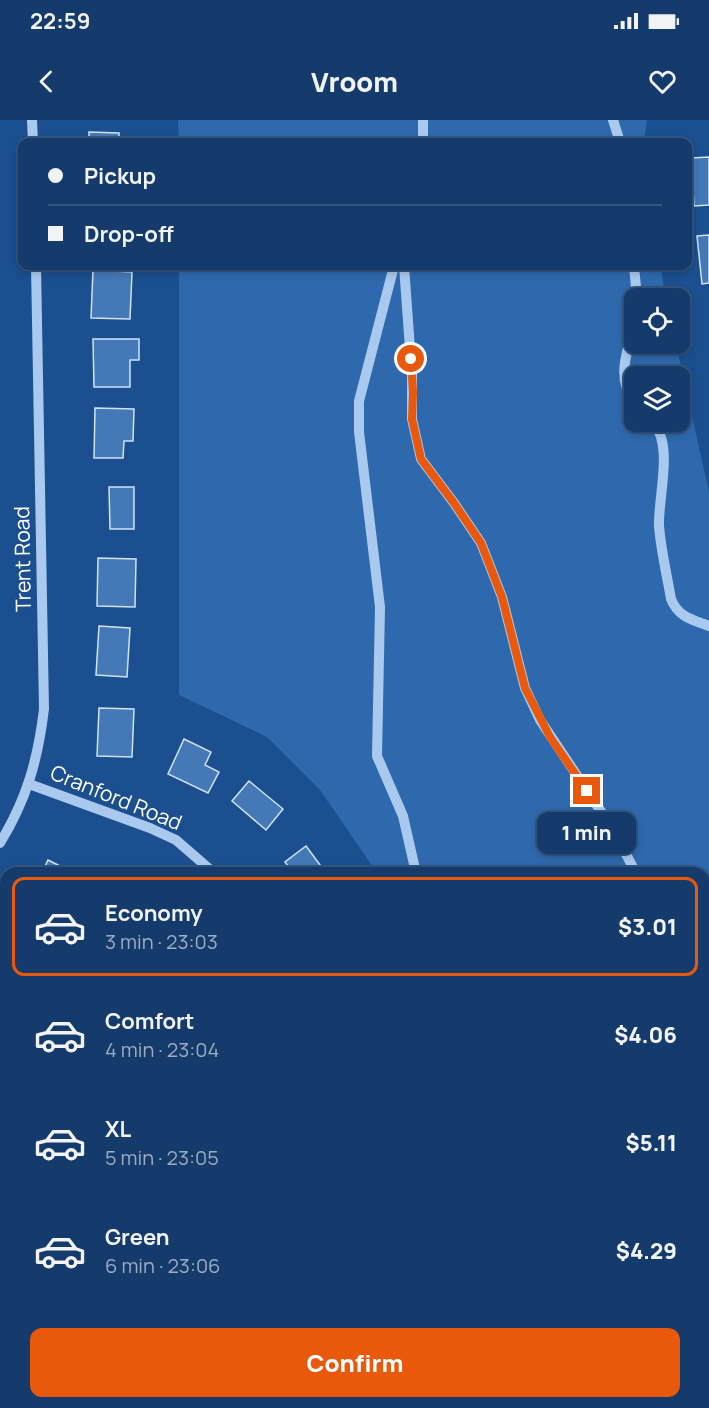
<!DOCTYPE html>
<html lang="en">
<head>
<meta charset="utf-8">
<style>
  body { margin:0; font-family:Manrope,sans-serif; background:#214673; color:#f1f3f6; height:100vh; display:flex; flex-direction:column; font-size:22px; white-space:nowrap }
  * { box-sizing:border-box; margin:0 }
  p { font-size:20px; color:#9dadc1 }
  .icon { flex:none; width:33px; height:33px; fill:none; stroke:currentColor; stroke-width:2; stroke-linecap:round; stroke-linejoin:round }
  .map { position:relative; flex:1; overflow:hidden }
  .details { position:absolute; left:0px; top:747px; width:710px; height:542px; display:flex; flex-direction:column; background:#143b6b; border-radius:18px 18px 0 0; box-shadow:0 3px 9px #0003,0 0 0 2px #33557e }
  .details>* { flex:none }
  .top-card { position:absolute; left:18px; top:18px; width:674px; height:132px; border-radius:12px; box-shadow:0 3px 9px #0003,0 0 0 2px #33557e; display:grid; align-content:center; height:132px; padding:0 30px; background:#143b6b }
  .controls { position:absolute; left:624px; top:168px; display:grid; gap:12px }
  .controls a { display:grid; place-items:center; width:66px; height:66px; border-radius:12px; background:#143b6b; box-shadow:0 3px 9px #0003,0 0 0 2px #33557e; font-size:30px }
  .end { position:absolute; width:27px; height:27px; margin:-14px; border:8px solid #ea580c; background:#fff; box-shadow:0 0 0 3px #fff }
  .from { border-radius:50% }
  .bubble { position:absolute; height:42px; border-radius:12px; background:#143b6b; box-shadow:0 3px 9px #0003,0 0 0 2px #33557e; font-size:20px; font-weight:800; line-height:42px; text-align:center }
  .top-card b { display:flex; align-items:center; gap:21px; height:57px; font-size:22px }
  .top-card b+b { border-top:2px solid #33557e }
  .top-card i { width:15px; height:15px; background:#f1f3f6 }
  ul { padding:10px 0 0; list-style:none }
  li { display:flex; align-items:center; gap:18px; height:99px; margin:0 12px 9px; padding:0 18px; border:3px solid transparent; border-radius:12px }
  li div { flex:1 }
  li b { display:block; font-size:22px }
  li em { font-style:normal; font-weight:800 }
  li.selected { border-color:#ea580c }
  li>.icon { width:54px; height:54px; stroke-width:1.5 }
  .primary-button { display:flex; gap:12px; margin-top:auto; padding:12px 30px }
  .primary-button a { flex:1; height:69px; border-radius:12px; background:#ea580c; color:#fff; font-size:24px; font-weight:800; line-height:69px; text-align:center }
  .status { display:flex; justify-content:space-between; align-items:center; height:42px; padding:0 30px; background:#143b6b; direction:ltr }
  .status svg { height:16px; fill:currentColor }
  header { display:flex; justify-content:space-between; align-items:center; height:78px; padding:0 30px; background:#143b6b; font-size:27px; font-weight:800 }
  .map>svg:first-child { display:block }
  .green { fill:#2e69ad; fill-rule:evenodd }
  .building { fill:#4478b7; stroke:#cfe3fa; stroke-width:1.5 }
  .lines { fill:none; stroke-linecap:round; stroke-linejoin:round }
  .path { stroke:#a9c9ee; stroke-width:4; stroke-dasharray:3 4.5; stroke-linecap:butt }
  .minor { stroke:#a9c9ee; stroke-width:10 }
  .route { stroke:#ea580c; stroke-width:8 }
  .labels { text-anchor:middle; stroke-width:4.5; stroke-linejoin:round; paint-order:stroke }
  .street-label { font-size:21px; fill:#fff; stroke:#1b4f8f }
</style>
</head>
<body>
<div class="status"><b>22:59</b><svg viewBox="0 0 49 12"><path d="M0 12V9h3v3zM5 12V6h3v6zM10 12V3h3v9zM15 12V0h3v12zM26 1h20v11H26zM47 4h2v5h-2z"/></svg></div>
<header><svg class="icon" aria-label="back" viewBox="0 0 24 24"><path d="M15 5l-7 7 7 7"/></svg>Vroom<svg class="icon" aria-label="heart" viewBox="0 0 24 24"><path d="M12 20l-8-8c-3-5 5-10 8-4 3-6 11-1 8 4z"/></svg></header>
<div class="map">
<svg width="709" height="1288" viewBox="0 0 709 1288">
  <rect width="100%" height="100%" fill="#1b4f8f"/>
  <path class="green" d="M178 0H647L644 22H179Z
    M179 146H661L665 178H634V224H676L709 372V1288H356L354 1283 704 1282V753H377L320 670 267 617 179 575ZM634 256H680V302H634Z"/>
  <path class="building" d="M89 12 119 13V22H89Z
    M709 37V85L694 86 691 38Z
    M709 115V163L702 164 697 116Z
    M93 150 132 152 130 199 91 198Z
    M93 219H139V240H130V267H94Z
    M95 288 134 289 133 321H124L123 338H94Z
    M109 367H134V409H110Z
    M98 438 136 439 135 487 97 486Z
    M99 506 130 508 127 557 96 555Z
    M99 588 134 589 132 637 97 636Z
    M184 619 211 632 205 645 219 652 208 673 168 654Z
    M249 661 283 689 266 710 232 681Z
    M306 726 326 753H293L285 742Z
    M48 740 74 753H42Z
    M1 813 6 815V867L0 864Z
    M0 890 6 893V900L0 913Z
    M108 1282H144V1288H109Z"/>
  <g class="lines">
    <path class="path" d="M704 810 709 809"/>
    <path class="minor" d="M32 0 33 22
      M613 0 620 22
      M423 22V0
      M394 146 359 281V312L380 487 377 636 403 696 416 753
      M404 146 412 256V299L421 339 454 383 481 423 502 477 525 568 540 600 612 708 636 753
      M634 146 637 178
      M634 207C627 231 616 259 634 281
      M653 302C674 326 658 376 659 406 661 431 667 455 671 479 678 497 693 500 709 506
      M29 664 150 708 176 720 214 753
      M0 723C27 679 38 639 44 589L36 146
      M197 1282 198 1288
      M616 1282V1288"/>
  </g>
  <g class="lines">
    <path class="route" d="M411 239 413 273 412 299 421 339 454 383 481 423 502 477 525 568 550 617 587 671"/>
  </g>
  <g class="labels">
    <g class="street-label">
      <text transform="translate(23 439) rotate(-91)" y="7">Trent Road</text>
      <text transform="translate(116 678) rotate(22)" y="7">Cranford Road</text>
    </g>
  </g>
</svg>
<div class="controls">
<a><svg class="icon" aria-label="locate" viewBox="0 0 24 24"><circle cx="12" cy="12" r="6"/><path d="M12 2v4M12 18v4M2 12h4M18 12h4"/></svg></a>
<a><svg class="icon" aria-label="layers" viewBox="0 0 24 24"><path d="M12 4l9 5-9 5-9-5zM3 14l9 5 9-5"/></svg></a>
</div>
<i class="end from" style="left:411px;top:239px"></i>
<i class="end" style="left:587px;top:671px"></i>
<div class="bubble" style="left:537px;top:692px;width:99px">1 min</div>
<div class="top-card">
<b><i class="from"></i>Pickup</b>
<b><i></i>Drop-off</b>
</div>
<section class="details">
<ul>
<li class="selected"><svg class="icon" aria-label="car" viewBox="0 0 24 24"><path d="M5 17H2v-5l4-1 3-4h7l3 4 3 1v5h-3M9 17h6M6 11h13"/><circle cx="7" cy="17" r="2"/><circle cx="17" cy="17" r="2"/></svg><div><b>Economy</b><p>3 min · 23:03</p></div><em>$3.01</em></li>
<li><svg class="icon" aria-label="car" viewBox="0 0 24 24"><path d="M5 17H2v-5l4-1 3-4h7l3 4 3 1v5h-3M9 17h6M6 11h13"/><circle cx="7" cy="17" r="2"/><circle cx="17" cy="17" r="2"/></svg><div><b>Comfort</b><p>4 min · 23:04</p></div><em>$4.06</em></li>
<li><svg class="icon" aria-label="car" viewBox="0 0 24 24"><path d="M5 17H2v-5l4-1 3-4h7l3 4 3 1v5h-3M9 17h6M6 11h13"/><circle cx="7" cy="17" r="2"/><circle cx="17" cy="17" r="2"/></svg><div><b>XL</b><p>5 min · 23:05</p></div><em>$5.11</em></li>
<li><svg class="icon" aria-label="car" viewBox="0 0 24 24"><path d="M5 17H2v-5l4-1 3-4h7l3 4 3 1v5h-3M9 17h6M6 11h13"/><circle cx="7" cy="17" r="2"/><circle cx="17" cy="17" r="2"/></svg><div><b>Green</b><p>6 min · 23:06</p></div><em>$4.29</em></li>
</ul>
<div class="primary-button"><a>Confirm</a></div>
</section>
</div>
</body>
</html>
